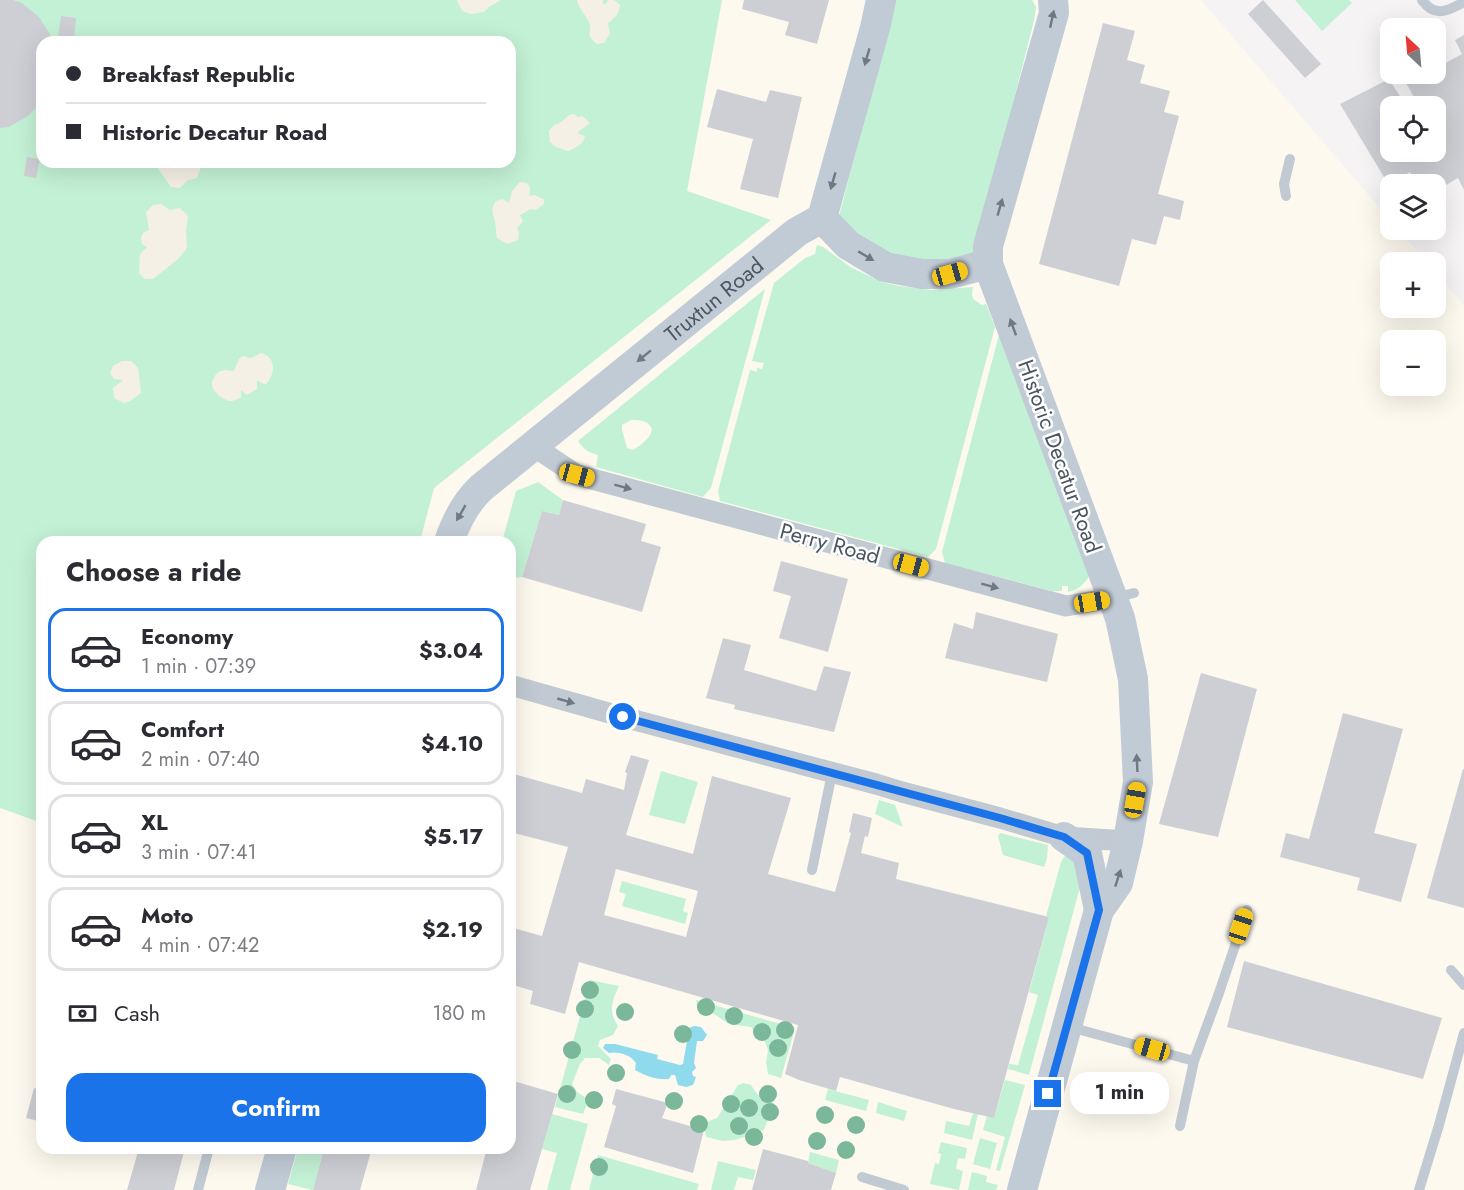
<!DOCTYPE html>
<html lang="en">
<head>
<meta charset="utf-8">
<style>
  body { margin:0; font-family:Jost,sans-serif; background:#f2f2f3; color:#2b2b33; height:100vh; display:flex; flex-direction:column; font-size:22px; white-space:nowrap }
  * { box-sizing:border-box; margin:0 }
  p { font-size:20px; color:#7c7c81 }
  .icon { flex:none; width:33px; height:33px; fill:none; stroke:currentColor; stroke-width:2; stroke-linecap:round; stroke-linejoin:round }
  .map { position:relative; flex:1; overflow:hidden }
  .sheet { position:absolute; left:36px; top:536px; width:480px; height:618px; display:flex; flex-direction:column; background:#fff; border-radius:18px; box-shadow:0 6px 24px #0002 }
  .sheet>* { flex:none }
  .hud { position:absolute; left:36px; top:36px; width:480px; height:132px; border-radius:18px; box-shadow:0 6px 24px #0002; display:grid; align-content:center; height:132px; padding:0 30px; background:#fff }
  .needle { width:39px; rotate:334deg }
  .buttons { position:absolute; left:1380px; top:18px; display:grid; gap:12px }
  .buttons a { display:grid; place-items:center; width:66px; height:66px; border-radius:12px; background:#fff; box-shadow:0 6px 24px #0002; font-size:30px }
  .end { position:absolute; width:27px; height:27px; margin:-14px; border:8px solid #1a73e8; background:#fff; box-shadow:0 0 0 3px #fff }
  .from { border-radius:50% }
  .bubble { position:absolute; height:42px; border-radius:18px; background:#fff; box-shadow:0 6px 24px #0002; font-size:20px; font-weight:700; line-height:42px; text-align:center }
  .car { position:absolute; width:18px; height:36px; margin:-18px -9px; border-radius:8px; box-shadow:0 0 4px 2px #0007; background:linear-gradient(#f5c518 24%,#345 0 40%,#f5c518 0 76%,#345 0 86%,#f5c518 0) }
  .hud b { display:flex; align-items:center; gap:21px; height:57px; font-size:22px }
  .hud b+b { border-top:2px solid #e1e1e2 }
  .hud i { width:15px; height:15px; background:#2b2b33 }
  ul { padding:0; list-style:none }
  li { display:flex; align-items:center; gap:18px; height:84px; margin:0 12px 9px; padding:0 18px; border:3px solid #e1e1e2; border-radius:18px }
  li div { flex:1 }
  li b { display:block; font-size:22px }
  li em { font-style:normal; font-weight:700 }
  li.on { border-color:#1a73e8 }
  li>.icon { width:54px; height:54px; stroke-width:1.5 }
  h2 { padding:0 30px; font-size:27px; line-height:72px }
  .pay { display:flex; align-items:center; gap:15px; height:66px; padding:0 30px; font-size:22px }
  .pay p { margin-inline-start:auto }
  .primary-button { display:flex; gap:12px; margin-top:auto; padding:12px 30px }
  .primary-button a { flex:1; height:69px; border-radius:18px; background:#1a73e8; color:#fff; font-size:24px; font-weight:700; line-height:69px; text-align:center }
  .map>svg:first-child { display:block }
  .commercial { fill:#fdf9ef; fill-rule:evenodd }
  .green { fill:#c3f1d5; fill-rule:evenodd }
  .sand { fill:#f5f0e5 }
  .water { fill:#90daee }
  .building { fill:#cdcfd5; fill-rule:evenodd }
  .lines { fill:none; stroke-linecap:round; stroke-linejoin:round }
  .lane { stroke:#c1cad2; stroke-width:10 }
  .street { stroke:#c1cad2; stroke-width:21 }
  .secondary { stroke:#c1cbd6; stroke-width:30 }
  .tree { fill:#7bb799 }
  .oneway { fill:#6e7984 }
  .oneway2 { fill:#6e7983 }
  .route { stroke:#1a73e8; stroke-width:8 }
  .labels { text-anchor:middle; stroke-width:5; stroke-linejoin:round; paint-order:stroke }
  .street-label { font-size:22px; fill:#4a5661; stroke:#fff }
</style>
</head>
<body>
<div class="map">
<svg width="1464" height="1190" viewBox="0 0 1464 1190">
  <rect width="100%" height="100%" fill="#f5f3f3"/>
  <path class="commercial" d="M722 0H1201L1390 220V230H1398L1427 262H1390V308H1436V272L1464 306V1190H0V808L42 823V1148H510V542L420 541 434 488 770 220 687 191ZM1390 340H1436V386H1390Z"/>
  <path class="green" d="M0 0H722L687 191 771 220 434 488 420 541 42 542V823L0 808ZM42 42H510V162H42Z
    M896 0H1032L1036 7 1034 21 974 255 952 260 903 259 857 239 839 216Z
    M1295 0H1349L1352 3 1322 31Z
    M817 245 823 247 852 268 882 282 899 286 932 290 973 287 972 294 973 299 982 305 986 304 995 327 936 549 928 557 720 501 718 491 750 370 757 372V368L762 369 764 363 752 361 774 283 805 258 815 254Z
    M765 289 711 488 703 497 596 467 598 455C588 452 584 450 578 441ZM631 420C640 420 648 420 652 429 651 438 641 445 633 450L627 448 622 430V425Z
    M1001 327 1090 575C1084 584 1079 590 1068 592V586H1062V591H1052L945 563 942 552Z
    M538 482 563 500 559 515 542 511 522 577 510 579V542H502L516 491Z
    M661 771 698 782 685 824 649 815Z
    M879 800 895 805 903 827 875 814Z
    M1000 833 1048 845 1047 858 1044 867 1003 855 998 836Z
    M1068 851 1072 852 1082 880 1029 1075 1008 1069 1009 1064 1018 1065 1038 995 1029 992 1049 917 1046 916 1061 862Z
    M622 881 686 899 683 911 688 913 685 924 622 906 626 894 619 892Z
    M590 980 619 986C612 1001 608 1011 618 1026L613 1035 600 1040 598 1046 611 1059 609 1065 599 1058H585L580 1064 572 1084 577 1092 589 1100 583 1114 555 1107Z
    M696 1000 795 1028 781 1078 768 1074 766 1062 768 1050 765 1042 751 1027 729 1024 711 1012 697 1005Z
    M1005 1080 1025 1085 1000 1171 996 1170 1005 1137 983 1130 987 1116 994 1118Z
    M743 1083 751 1085 757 1094 774 1103 764 1130 735 1140 723 1141 706 1137 705 1127 709 1121 717 1118 738 1085Z
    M828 1089 869 1100 866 1111 825 1100Z
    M878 1102 907 1111 904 1121 876 1113Z
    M973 1113 978 1114 972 1140 944 1133 946 1121 969 1126Z
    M552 1114 588 1124 570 1190H547L557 1153 542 1149Z
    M980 1138 997 1143 990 1169 973 1164Z
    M941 1142 967 1148 965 1159 958 1158 956 1169 963 1171 959 1190 930 1184 935 1163 939 1164 941 1154 938 1153Z
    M298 1148H324L313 1190 288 1184Z
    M810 1152 839 1160 836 1173 808 1163Z
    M598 1155 699 1184 697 1190H589Z
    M718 1161 756 1170 753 1180 738 1177 734 1190H711Z
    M972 1172 987 1176 986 1182 998 1185 996 1190H968Z"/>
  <path class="sand" d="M457 0H501L489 7 484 12 471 14 462 11Z
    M577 0H603V4H606L608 0H614L620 5C619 14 615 18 608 23L610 34 604 43 597 44C584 34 593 32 589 22 585 14 579 9 577 0Z
    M574 114 578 117 582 116 590 123 578 132 579 134 585 136C583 145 575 148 568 151L556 147 550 142 549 131 554 125 560 123 569 115Z
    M156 162H202L201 167 197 178 188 180 180 188 171 187 155 164Z
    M520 182C531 182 531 188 529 196L535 195 544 200V204L536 210 531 209 520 215 523 221 517 228 519 232 518 240 507 244 497 238C496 233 496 227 495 222 493 213 490 210 496 201L503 199 509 203 512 191Z
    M161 204 170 210 180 208 188 216 186 232 187 248 178 259 153 279H145L139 273 140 254 147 247 142 244 141 238 143 233 149 230 146 212 153 205Z
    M261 353C276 357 276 373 266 384L261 383 257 380V389L247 395 241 390V397C238 399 234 401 231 401 224 401 213 392 212 385 212 380 215 375 218 372L225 370 234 371 239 359 243 356 251 358Z
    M122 361H131L138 368 141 393 130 401 124 403 114 398 113 388 123 380 114 379 110 373 113 366Z"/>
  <path class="water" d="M694 1026 701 1027 707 1035 703 1041H697L694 1063 696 1068 692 1072 693 1076 696 1077 693 1085 686 1087 678 1085 675 1075H671L669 1079C656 1080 646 1076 635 1070L636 1063C631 1055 618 1051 609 1053L603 1048 605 1044H615L658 1055 657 1059 680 1065 683 1064 687 1041 684 1030Z"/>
  <path class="building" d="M0 0H13L22 3 39 17 51 36 52 42H42V102L28 116 9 127 0 128Z
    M744 0H829L817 44 785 35 789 22 742 9Z
    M1263 0 1321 64 1305 78 1248 14Z
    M61 16 76 18 74 39 58 37Z
    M1103 23 1135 31 1127 60 1145 65 1140 83 1170 91 1164 112 1179 116 1158 194 1184 201 1180 220 1164 216 1156 245 1132 239 1119 286 1039 264Z
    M1464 35V190L1458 178 1436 191V184H1417L1410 172 1390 184V187L1340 104 1389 79 1406 106H1390V152H1436V106H1419L1401 74H1436V68L1462 54 1455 40Z
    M717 89 766 102 770 90 802 97 778 198 740 189 753 139 707 127Z
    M27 157 40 159 36 178 24 176Z
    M563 500 646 524 641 541 661 547 642 612 522 577 542 511 559 515Z
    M781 561 848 579 828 652 779 638 791 596 773 591Z
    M976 612 1058 634 1047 682 945 658 954 623 973 629Z
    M723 638 751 645 744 670 816 691 824 666 851 672 834 732 734 709 735 705 706 698Z
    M1201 673 1257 689 1218 837 1159 824Z
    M1343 713 1403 729 1374 833 1417 844 1401 902 1357 890 1360 878 1280 857 1286 833 1309 839Z
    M631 755 649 760 626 835 693 854 712 776 791 798 768 874 835 892 851 833 849 832 853 813 872 818 868 837 865 836 861 853 899 863 896 879 1049 917 994 1118 954 1109 840 1077 836 1091 799 1080 785 1074 798 1025 579 962 565 1014 530 1004 533 991 510 984V927L542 936 568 847 510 832V773L582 793 586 779 624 790 627 773 625 772ZM616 869 698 891 686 937 604 915Z
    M1463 769H1464V908L1427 898Z
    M1244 961 1442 1018 1423 1079 1227 1027Z
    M510 1080 558 1094 530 1190H476L487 1148H510Z
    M34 1088 42 1090V1122L26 1118Z
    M616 1089 668 1103 662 1118 704 1130 693 1173 604 1147 616 1106 612 1104Z
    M139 1148H185L174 1190H127Z
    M324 1148H372L360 1190H313Z
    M763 1149 808 1161V1163L836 1173 831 1190H752Z"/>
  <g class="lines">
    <path class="lane" d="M1422 0C1435 18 1448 11 1464 2
      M1286 196 1284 184 1290 159
      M1113 598 1134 593
      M812 870 832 773
      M1451 970 1464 985
      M1070 1027 1194 1061
      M1180 1126 1194 1061 1219 993 1247 910
      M862 1177 904 1190
      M198 1190 209 1148
      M1419 1190 1439 1125 1464 1033"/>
    <path class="street" d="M533 446 577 475 1066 606 1113 598
      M510 685 623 717 876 784 902 792 1000 818 1064 837 1128 841"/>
    <g class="secondary">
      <path d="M822 218 848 245 885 267 922 274H950L988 264"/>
      <path id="s1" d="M449 542C456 521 465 503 481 488L797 232 822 218 875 28 881 0"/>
      <path d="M1064 837 1087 853 1099 910"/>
      <path d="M270 1190 282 1148"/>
      <path d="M1022 1190 1099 910 1118 883 1128 841 1138 782 1133 679 1120 618 988 264V246L1054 13 1053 0"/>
    </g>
  </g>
  <g class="tree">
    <circle cx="590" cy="990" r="9"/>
    <circle cx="706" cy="1007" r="9"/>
    <circle cx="585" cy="1009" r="9"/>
    <circle cx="625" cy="1012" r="9"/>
    <circle cx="734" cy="1016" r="9"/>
    <circle cx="785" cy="1030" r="9"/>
    <circle cx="762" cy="1032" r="9"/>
    <circle cx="683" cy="1034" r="9"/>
    <circle cx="778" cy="1048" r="9"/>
    <circle cx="572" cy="1050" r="9"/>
    <circle cx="616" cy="1073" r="9"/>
    <circle cx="567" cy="1094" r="9"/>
    <circle cx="768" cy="1094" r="9"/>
    <circle cx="594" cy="1100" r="9"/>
    <circle cx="674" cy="1101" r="9"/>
    <circle cx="731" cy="1104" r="9"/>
    <circle cx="749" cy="1108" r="9"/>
    <circle cx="770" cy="1112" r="9"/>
    <circle cx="825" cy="1115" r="9"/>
    <circle cx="699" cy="1124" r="9"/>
    <circle cx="856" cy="1125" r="9"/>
    <circle cx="739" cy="1126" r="9"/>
    <circle cx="754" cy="1137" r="9"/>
    <circle cx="817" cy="1141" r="9"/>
    <circle cx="846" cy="1150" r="9"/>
    <circle cx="599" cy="1167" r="9"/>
  </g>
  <defs><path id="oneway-solid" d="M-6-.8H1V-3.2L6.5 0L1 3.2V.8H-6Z" transform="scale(1.5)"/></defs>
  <g class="oneway">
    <use href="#oneway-solid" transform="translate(1052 19) rotate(-78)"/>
    <use href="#oneway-solid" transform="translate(867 57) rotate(106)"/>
    <use href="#oneway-solid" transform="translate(833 181) rotate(106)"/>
    <use href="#oneway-solid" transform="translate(1000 207) rotate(-74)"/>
    <use href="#oneway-solid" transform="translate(866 256) rotate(31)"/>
    <use href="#oneway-solid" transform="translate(1013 327) rotate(-110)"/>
    <use href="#oneway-solid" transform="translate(644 356) rotate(141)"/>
    <use href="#oneway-solid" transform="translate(461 513) rotate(120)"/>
    <use href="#oneway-solid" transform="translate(1137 763) rotate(-93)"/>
    <use href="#oneway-solid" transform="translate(1118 878) rotate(-72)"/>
  </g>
  <g class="oneway2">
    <use href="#oneway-solid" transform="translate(623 487) rotate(15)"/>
    <use href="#oneway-solid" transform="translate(990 586) rotate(15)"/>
    <use href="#oneway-solid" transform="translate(566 701) rotate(16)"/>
  </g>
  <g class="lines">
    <path class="route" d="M623 717 1000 818 1064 837 1087 853 1099 910 1048 1094"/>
  </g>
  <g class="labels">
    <g class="street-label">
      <text dy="8" stroke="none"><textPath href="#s1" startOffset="363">Truxtun Road</textPath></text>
      <text transform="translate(1060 456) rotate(70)" y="8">Historic Decatur Road</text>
      <text transform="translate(830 543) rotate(15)" y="8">Perry Road</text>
    </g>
  </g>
</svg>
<div class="buttons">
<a><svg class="needle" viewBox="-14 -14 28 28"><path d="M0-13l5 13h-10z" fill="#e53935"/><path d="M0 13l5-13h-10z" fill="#7c7c81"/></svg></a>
<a><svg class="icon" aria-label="locate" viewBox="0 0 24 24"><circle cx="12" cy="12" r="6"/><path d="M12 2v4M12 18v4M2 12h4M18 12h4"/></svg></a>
<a><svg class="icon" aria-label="layers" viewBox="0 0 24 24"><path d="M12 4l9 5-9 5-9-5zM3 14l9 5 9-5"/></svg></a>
<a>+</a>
<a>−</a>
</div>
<i class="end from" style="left:623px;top:717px"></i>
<i class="end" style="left:1048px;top:1094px"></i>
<div class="bubble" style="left:1070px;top:1072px;width:99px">1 min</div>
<i class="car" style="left:950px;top:274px;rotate:74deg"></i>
<i class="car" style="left:577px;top:475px;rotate:105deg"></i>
<i class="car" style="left:911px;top:565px;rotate:105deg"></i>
<i class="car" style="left:1092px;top:602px;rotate:81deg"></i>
<i class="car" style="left:1135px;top:800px;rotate:10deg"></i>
<i class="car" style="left:1241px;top:926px;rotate:18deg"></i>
<i class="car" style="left:1152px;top:1049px;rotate:286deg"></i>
<div class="hud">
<b><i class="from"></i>Breakfast Republic</b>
<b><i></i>Historic Decatur Road</b>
</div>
<section class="sheet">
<h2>Choose a ride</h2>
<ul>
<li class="on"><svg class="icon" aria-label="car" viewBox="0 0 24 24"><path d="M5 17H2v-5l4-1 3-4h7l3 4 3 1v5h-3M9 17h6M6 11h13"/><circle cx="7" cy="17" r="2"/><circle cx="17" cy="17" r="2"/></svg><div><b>Economy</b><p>1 min · 07:39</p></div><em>$3.04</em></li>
<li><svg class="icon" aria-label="car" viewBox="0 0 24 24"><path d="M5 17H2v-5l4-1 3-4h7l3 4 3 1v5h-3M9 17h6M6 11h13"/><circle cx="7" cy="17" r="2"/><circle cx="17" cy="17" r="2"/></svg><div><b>Comfort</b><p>2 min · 07:40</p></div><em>$4.10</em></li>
<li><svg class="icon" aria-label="car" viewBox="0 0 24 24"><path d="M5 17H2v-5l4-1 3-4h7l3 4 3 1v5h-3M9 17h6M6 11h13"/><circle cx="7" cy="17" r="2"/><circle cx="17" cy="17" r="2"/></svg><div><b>XL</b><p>3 min · 07:41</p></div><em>$5.17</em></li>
<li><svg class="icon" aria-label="car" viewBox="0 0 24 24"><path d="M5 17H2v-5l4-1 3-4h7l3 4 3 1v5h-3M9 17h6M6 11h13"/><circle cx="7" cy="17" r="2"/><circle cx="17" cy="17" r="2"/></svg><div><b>Moto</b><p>4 min · 07:42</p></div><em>$2.19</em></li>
</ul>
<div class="pay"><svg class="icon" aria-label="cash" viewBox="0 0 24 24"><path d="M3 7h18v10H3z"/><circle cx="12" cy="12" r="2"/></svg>Cash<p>180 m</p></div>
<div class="primary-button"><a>Confirm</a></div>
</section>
</div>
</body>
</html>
